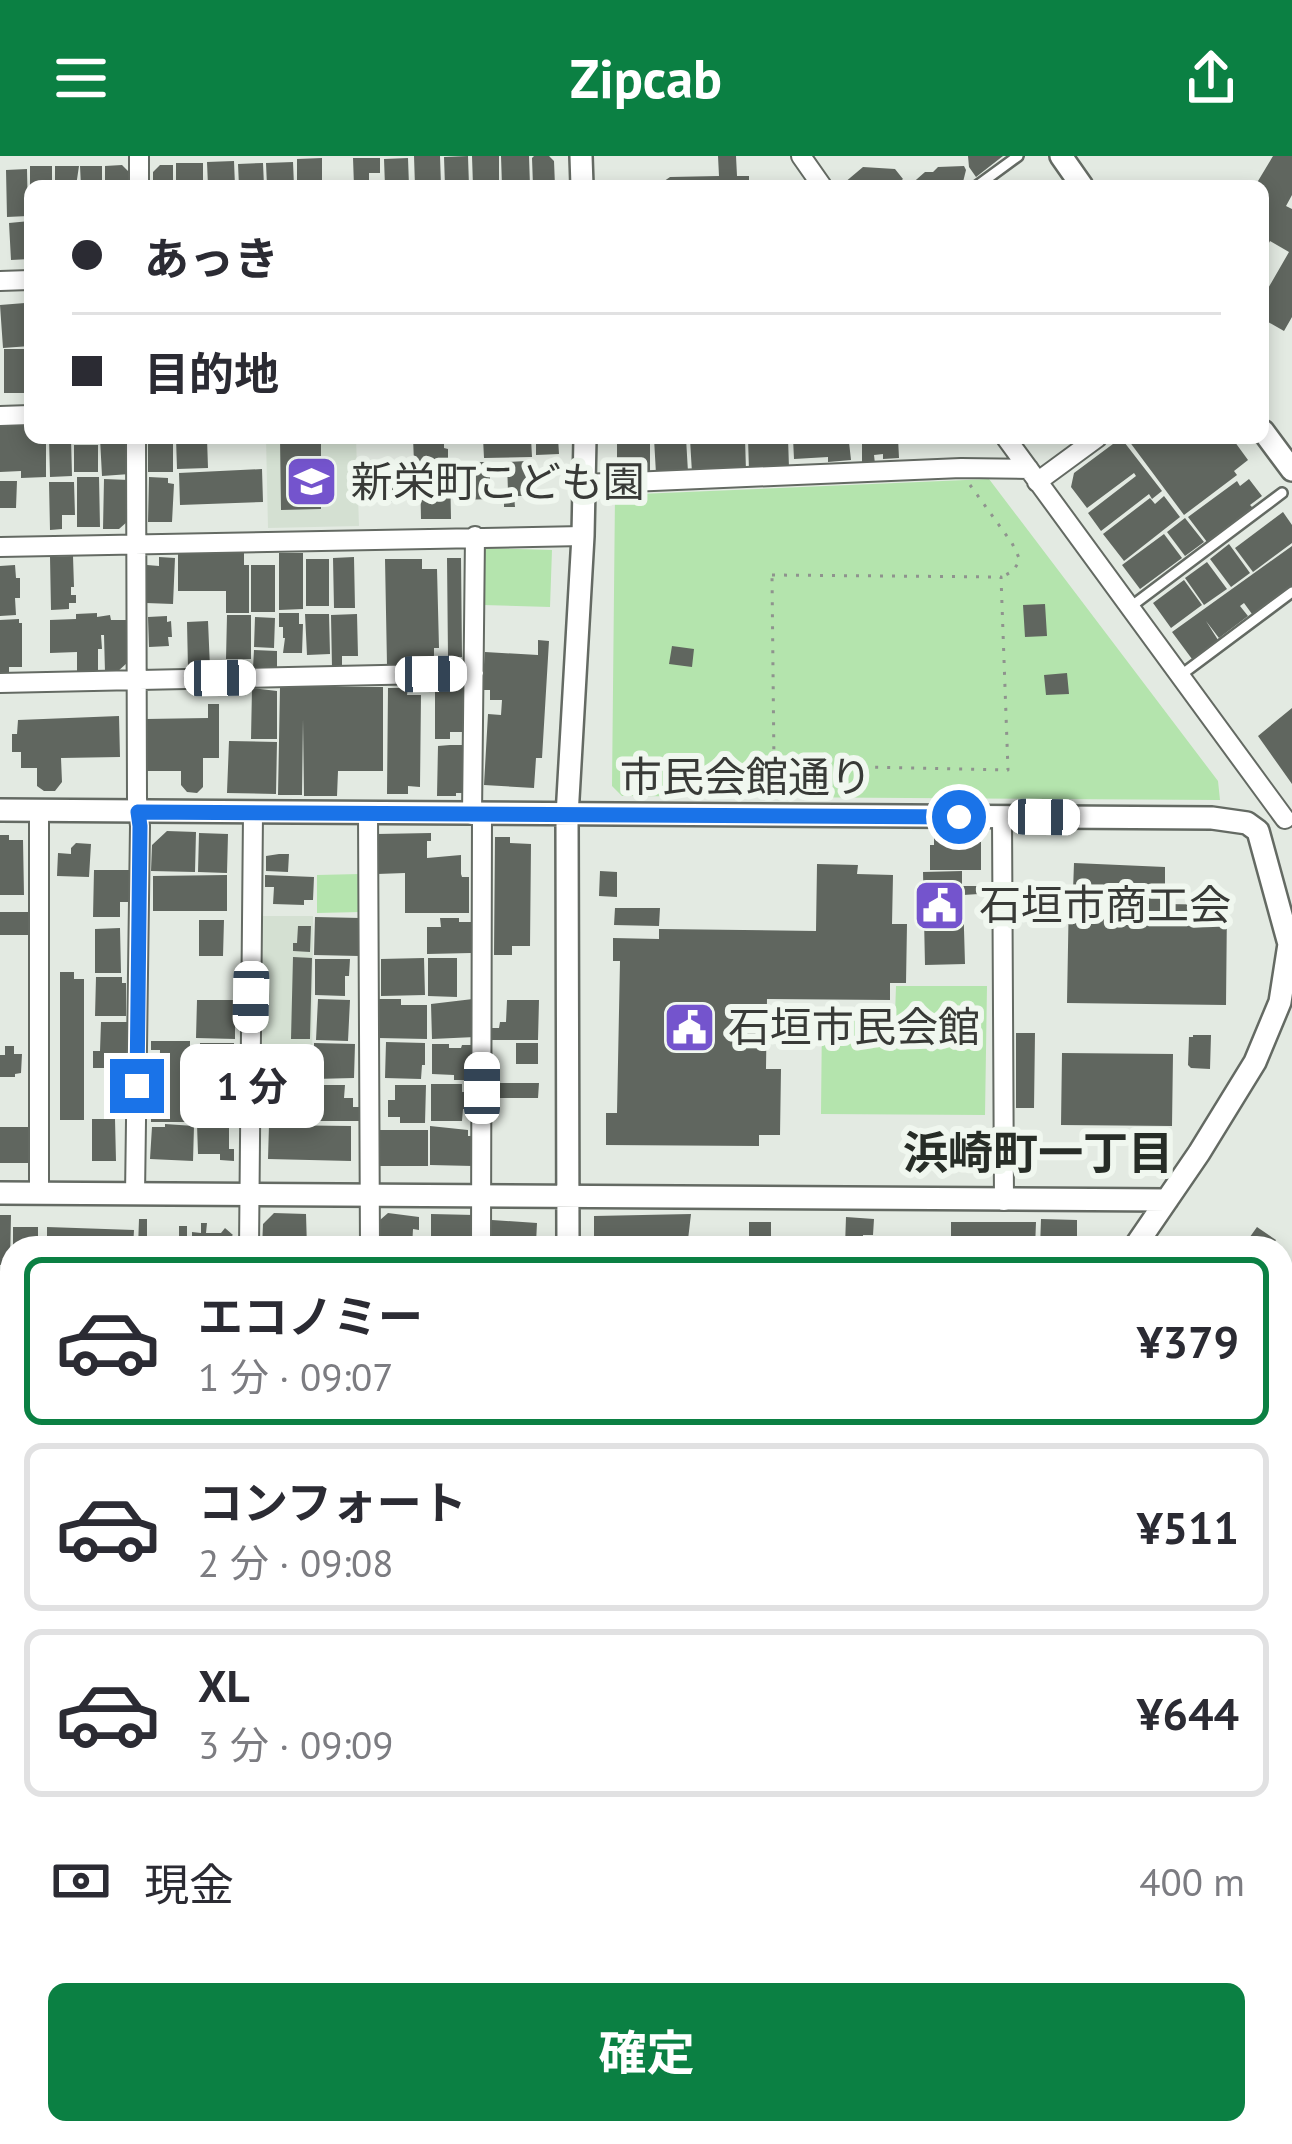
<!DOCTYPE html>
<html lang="ja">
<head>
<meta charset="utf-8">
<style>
  body { margin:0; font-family:"PT Sans","Noto Sans JP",sans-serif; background:#f7f7f7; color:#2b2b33; height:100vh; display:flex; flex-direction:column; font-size:45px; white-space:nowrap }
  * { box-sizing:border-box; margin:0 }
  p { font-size:39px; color:#7c7c81 }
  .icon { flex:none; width:66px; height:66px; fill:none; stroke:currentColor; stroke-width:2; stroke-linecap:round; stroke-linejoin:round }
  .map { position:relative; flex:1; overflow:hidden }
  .panel { position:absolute; left:0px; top:1080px; width:1293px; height:909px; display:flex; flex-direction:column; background:#fff; border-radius:36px 36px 0 0; box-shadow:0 6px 18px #0003 }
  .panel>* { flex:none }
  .guide { position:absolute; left:24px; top:24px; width:1245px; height:264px; border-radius:18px; box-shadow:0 6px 18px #0003; display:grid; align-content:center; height:264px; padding:0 48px; background:#fff }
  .end { position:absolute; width:54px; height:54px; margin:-27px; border:15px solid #1a73e8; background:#fff; box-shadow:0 0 0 6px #fff }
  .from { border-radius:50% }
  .bubble { position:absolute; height:84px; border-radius:18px; background:#fff; box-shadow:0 6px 18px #0003; font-size:39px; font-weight:700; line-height:84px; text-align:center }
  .car { position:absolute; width:36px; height:72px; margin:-36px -18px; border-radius:15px; box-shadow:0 0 9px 3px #0007; background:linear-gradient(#fff 24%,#345 0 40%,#fff 0 76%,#345 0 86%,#fff 0) }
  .guide b { display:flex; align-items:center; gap:42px; height:114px; font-size:45px }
  .guide b+b { border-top:3px solid #e1e1e2 }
  .guide i { width:30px; height:30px; background:#2b2b33 }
  ul { padding:21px 0 0; list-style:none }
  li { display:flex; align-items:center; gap:36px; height:168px; margin:0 24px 18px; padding:0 24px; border:6px solid #e1e1e2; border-radius:18px }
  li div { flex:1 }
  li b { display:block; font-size:45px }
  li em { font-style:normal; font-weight:700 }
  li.on { border-color:#0b8043 }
  li>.icon { width:108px; height:108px; stroke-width:1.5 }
  .pay { display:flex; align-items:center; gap:30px; height:132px; padding:0 48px; font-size:45px }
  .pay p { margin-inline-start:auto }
  .action { display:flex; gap:24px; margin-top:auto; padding:24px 48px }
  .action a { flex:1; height:138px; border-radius:18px; background:#0b8043; color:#fff; font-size:48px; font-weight:700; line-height:138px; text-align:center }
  header { display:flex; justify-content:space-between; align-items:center; height:156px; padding:0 48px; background:#0b8043; color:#fff; font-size:54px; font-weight:700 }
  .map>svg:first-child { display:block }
  .built { fill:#d4e0d2 }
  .green { fill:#b4e4ad }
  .water { fill:#95d68c }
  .building { fill:#60665f }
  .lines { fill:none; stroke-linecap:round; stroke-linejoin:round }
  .service-casing { stroke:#646a63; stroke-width:14 }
  .minor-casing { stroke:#646a63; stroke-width:22 }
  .tertiary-casing { stroke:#646a63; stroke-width:26 }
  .path { stroke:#8f938e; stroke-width:3; stroke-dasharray:3 9; stroke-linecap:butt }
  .service { stroke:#fff; stroke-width:9 }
  .minor { stroke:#fff; stroke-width:18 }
  .tertiary { stroke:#fff; stroke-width:21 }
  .route { stroke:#1a73e8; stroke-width:15 }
  .labels { text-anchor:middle; stroke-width:12; stroke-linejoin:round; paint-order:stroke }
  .poi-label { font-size:42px; fill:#383a37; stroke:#f0f7ef; text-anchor:start }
  .street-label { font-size:42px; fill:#383a37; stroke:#f0f7ef }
  .neighbourhood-label { font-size:45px; font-weight:bold; fill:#272d27; stroke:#f0f7ef }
</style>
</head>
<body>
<header><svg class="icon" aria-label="menu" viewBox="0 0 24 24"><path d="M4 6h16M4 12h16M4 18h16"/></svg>Zipcab<svg class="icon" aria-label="share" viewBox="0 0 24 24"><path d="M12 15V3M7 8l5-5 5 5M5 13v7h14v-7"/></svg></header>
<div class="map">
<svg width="1292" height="1988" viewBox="0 0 1292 1988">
  <rect width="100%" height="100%" fill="#e3eae2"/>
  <path class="built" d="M266 282H356L359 370 268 372Z
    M263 760H313L312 925H262Z"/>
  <path class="green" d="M989 323 1218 625 1220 644 622 640 612 630 615 339Z
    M484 392 552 394 550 451 483 449Z
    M360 718V756L317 757V719Z
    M896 830H987L985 959 821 958 822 859H895Z"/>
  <path class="water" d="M1292 1328V1988H835L843 1977H1281V1344Z"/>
  <path class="building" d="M414 0H440L441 30H415Z
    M468 0 469 30H445L444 1Z
    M472 0H499V30H473Z
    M501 0H529L530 30H502Z
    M534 0H549L554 5 555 30H533L532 2Z
    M718 0H736L737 20H749V30H657L670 21 719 20Z
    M968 0H1003L976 21 969 11Z
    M1273 0H1292V39L1286 50 1292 53V161L1284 175 1263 163V141L1289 96 1270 85 1263 98V30H1255Z
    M322 2V30H297V3Z
    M353 2H380V17H369V30H354Z
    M408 2 409 30H385L384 3Z
    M234 5 235 30H208L207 6Z
    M293 6 294 30H267L266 7Z
    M176 7H203V30H176Z
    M263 7 264 30H239L238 8Z
    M122 9 131 18V30H105V10Z
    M160 9H173V30H153V16Z
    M30 10H52V30H30Z
    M55 10H79L76 30H55Z
    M80 10H102V30H81Z
    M964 10 966 14 962 30H944L939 24 937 26 941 30H909L925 16H933L938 11Z
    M863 11 895 13 903 23 895 30H846L844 27Z
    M27 13 28 60 7 61 6 14Z
    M30 65V103L11 104 9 67Z
    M25 147V155H30V190L3 192 0 149Z
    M4 193H27V237H4Z
    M28 269 30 282H46V321L21 322V315L0 316V270Z
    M49 282H71L72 320 50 321Z
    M100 282H128L130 318 102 320Z
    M148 282H173V316H148Z
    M176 282H207L208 312 177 313Z
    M280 282H321V353L281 354Z
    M413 282H444V292L448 293V306H414Z
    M483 282H531L532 301 484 302Z
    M536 282H558L559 298 536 299Z
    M654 282H686L688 316 656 318Z
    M694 282H745L746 315 692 317 690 283Z
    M748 282H788L789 312 760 310V314L749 315Z
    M793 282H846V286H849L851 304 828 306V301L794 303Z
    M862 282H898L899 302 883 303V298L874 299 875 308 862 309Z
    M1121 282 1162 335 1152 343 1149 338 1101 375 1088 357 1136 320 1134 317 1087 352 1071 331 1074 317Z
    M1134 282H1232L1248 304 1234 315 1237 319 1184 359 1129 285Z
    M617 284H650V319H617Z
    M74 289H98V316H74Z
    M526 305 529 340H514L515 351H504V336H508L507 306Z
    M463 306H490V343L463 344Z
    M450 310 451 363H421L420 311Z
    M363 312H393V346L363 345Z
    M262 313 263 346 180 349 179 317Z
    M77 321H99L100 371H77Z
    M149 321 168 322V327L174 328 172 366H148Z
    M104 323 129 324 128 365 119 373H103Z
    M1249 323 1262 340 1250 349 1253 352 1207 386 1188 361 1237 325 1240 330Z
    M0 325H17L16 352H0Z
    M49 326H74L75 359H62V373L50 374Z
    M1164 340 1180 361 1124 405 1103 378 1150 342 1155 348Z
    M1283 356 1292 369V387L1253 416 1235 392Z
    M1185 362 1204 386 1185 400 1167 376Z
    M1164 378 1182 402 1140 433 1122 409Z
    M1229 388 1250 417 1231 431 1210 403Z
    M1292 390V430L1252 458 1244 447 1240 450 1248 460 1219 482 1206 465 1218 484 1192 503 1172 476Z
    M178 397H244V409H249V457H226V435H178Z
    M279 397H303V453L279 454Z
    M73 400 74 431H71V439H76V447H69V453L51 454 50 401Z
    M159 401 175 402 173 448 146 447 147 409 159 410Z
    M354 401 355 452H334L333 402Z
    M447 402H461L462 501H448Z
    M306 403H329V450H306Z
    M385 403H422V413H437L439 492H434V508L387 509Z
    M1207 406 1227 433 1204 449 1185 422Z
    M15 409 16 422H20V442H15L16 459 0 460V410Z
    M251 409H275V456H251Z
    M1184 424 1202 449 1171 472 1153 447Z
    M1045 448 1047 480 1025 481 1023 449Z
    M97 457V461L110 459 111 464H127V507L117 516H105L104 479H101L102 493H98V515L77 516V496L50 497V464L76 463V458Z
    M279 457H299V468H303L302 497H283L285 482H283V471H279Z
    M305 458H329L330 498 307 499Z
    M357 458 358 500H342V512H332L331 459Z
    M227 459H251V503H226Z
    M167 460V466L171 465 172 481H168L169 490 149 491 148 461Z
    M255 461 275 462 274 492 254 491Z
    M19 463V467H22V511H9V519H0V464Z
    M208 465 210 512 188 513 187 466Z
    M538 484 549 485 542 602H536L534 632 484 629 488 558 501 559 502 544H490V534H482L485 496 538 499Z
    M672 490 694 493 692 511 669 508Z
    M254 494 277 495V513L253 512Z
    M1067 517 1069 538 1046 539 1044 519Z
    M435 527H458L467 536V576H450V583H435Z
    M280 531H383V615H338L337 640H304L303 563 302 639H278Z
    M252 532 277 535V583H251Z
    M388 532H408L407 539H421L420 631 408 630V638H387Z
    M208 548H219V602H203V631L197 637 187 636 181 629V615H146V563L208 562Z
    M1292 552V628L1258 580Z
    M119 560 120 601 61 602 62 626 55 635H44L37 630V612H21V596H12V578H17L18 564Z
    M229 585 277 586 276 638 227 637Z
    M450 589H463V637H456V640H437L438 590Z
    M167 675 196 676 195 716 151 715 152 689Z
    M199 677 228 678 227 717 198 716Z
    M431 677V685H427V702L461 699V718L462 721H469V757H405V717L377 718V678Z
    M0 679H9V684H23L24 739H0Z
    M495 681H510V687L531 688 530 790H512V799H494Z
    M934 682H953V686H981V714H930V689H934Z
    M76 687 91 688 89 721 57 720 58 697 71 698V692Z
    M279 698H289L288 716 266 715V700Z
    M1074 707 1165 711V748L1227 749 1226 849 1067 847 1069 735H1073Z
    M817 708 858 709 857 718 893 719 892 768H907L906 827H890V844L767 843 766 913H781L780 979H759V990L606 989V957H617L620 805H613V782L659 783V773L816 775Z
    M94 714H130V746H120V761H93Z
    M600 715 617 716V741L599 740Z
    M962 715V730H979V738L963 739 965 808 925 809 923 716Z
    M227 719V755H153V720Z
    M265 719 314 721 313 744H304V749L273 748 274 731H265Z
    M615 752H660L659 770 614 769Z
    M0 756H29V779H0Z
    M315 761 360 762 359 800 314 799Z
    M440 762H459V766H471V797L427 798V771H441Z
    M199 764H224L223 800H199Z
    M298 770H311L310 796 293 795V787H297Z
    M120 772 121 817H95V773Z
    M293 801 312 802 310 883H291Z
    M424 802 425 839 381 840V803Z
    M428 802H457V841L428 840Z
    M315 803H350L349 820H345V840L315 839Z
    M60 816H74V823H84V964H60Z
    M96 821H122V827H126V860H95Z
    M318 843 350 844 348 885 316 884Z
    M378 843H401V849H427V883L378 882Z
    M473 843 475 881 432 883 431 848Z
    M197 844H235V883L196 882Z
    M507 844H539L538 884H491V872H499L500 866H506Z
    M101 866H129L127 912H93V895H100Z
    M1016 877H1035L1034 952H1016Z
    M1193 879H1211L1210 913 1191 912 1188 909 1189 881H1193Z
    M151 885H190L189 966H151V958H159L160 894H151Z
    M386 886 425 887V909H422L421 923 385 922Z
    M200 887H234L233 924 199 923Z
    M314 887 355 888 354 922 314 923Z
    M516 887H538V908H516Z
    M432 888H449V892H461L462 889H473V924H454V919L432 918Z
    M5 890H14V898H22L21 917 15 918V921H0V899H5Z
    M1062 897 1173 898 1172 970 1061 969Z
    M495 927H539L538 942H495Z
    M197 928H234V962H197Z
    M431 928H462V936H472V953H463L462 965H431Z
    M316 929H345L344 942H353V951H359V965H315Z
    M395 929H426L425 967H400V961H388V944H395Z
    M92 963H115L116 1005H92Z
    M165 968 194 970 193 1005 150 1003 152 971H165Z
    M197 968H229V993H234V1005L220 1004V998H198Z
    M269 969 351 970V1005L268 1003Z
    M430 970 468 974V980H474L473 1010 430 1009Z
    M0 971H30L29 1007H0Z
    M379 974H428V1010H379Z
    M274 1057 306 1058 307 1092H262L263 1068Z
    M388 1057 419 1061V1074L413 1073 412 1092H379L380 1064Z
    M431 1058 474 1059V1087H458V1092H431Z
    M691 1058 687 1092H594V1060Z
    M0 1059H11L10 1109H0Z
    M846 1061 874 1063 873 1079H863V1090H845Z
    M139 1063H147V1081H179V1070H187V1092H138Z
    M1041 1063 1077 1064V1092H1040Z
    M492 1064 537 1067 536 1087H527V1092H497V1087H491Z
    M749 1066H771V1092H749Z
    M951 1066H1036L1035 1092H951Z
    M201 1067H207L206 1077H221L225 1072 233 1079 228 1083 230 1092H192V1076L201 1077Z
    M13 1071H38V1092H13Z
    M47 1071 134 1074 133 1092H47Z
    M1257 1071 1276 1084 1271 1092H1242Z
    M12 1114V1149H0V1115Z
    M0 1190H12V1240H0Z
    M0 1249H12V1302H3L4 1295H0Z
    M2 1328H12V1378H1Z
    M0 1631H12V1677H0Z
    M0 1732 12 1733V1772L0 1771Z
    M429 1977H475L468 1988H446Z
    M689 1977H754L762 1982 758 1988H663L670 1979 682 1987Z"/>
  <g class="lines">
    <defs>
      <path id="service" d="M977 30 1018 0
        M1129 452 1282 337
        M1181 519 1292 436
        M0 1547H12
        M406 1988 414 1977
        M647 1988 650 1977
        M800 1988 807 1977"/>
      <path id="minor" d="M801 0 822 30
        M139 30V0
        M0 125 30 124
        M0 260 30 259
        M1006 282 1285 663
        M1037 326 1097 282
        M584 328 961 312 1029 313
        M0 391 583 380
        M0 527 474 517
        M39 655V1038
        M368 657 370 1092
        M472 659 475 380
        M1002 661 1004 1045
        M135 1039 140 670 137 643 136 282
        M249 1092 253 658
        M481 1092 482 658
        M0 1179H12
        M0 1316H12
        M0 1612H12
        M0 1810 12 1806
        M0 1887 12 1895
        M145 1977 163 1988
        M242 1988 250 1977"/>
      <path id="tertiary" d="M581 0 582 30
        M1061 0 1082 30
        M1263 275 1292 314
        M0 654 1212 662 1247 667 1258 675 1289 788 1280 846 1255 906 1199 997 1134 1092
        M0 1037 1167 1044
        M568 1092 567 660 583 380 585 282
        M525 1988 532 1977"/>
    </defs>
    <use href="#service" class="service-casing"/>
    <use href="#minor" class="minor-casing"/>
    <use href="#tertiary" class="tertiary-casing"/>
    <path class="path" d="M970 329 1012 387 1020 404 1013 415 1002 421
      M772 419 1001 421 1008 614 774 609Z
      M589 1988 598 1977"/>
    <use href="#service" class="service"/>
    <use href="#minor" class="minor"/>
    <use href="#tertiary" class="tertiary"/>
  </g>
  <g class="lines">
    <path class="route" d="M137 930 140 670 138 656 959 661"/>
  </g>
  <defs>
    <symbol id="school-square" viewBox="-11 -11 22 22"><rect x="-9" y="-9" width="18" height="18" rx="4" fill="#7454cd" stroke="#f0f7ef"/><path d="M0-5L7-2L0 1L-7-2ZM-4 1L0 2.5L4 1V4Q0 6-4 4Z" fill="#fff"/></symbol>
    <symbol id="civic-square" viewBox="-11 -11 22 22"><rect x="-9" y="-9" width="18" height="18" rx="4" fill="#7454cd" stroke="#f0f7ef"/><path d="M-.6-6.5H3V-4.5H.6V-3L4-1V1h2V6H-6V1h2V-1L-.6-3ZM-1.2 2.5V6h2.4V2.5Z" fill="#fff"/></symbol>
  </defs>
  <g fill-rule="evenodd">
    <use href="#school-square" x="282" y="296" width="59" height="59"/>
    <use href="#civic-square" x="910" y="720" width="59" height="59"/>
    <use href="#civic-square" x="660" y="842" width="59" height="59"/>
  </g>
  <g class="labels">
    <g class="poi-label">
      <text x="351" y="341">新栄町こども園</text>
      <text x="979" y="764">石垣市商工会</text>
      <text x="728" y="886">石垣市民会館</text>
    </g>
    <g class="street-label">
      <text x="746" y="636">市民会館通り</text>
    </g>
    <g class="neighbourhood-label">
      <text x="1038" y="1013">浜崎町一丁目</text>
    </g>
  </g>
</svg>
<i class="end from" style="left:959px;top:661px"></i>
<i class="end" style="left:137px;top:930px"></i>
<div class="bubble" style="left:180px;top:888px;width:144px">1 分</div>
<i class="car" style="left:431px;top:518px;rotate:89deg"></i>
<i class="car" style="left:220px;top:522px;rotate:89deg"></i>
<i class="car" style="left:1044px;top:661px;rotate:91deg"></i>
<i class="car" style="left:251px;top:841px;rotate:181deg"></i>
<i class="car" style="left:482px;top:932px;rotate:0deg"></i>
<div class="guide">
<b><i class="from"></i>あっき</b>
<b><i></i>目的地</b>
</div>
<section class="panel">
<ul>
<li class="on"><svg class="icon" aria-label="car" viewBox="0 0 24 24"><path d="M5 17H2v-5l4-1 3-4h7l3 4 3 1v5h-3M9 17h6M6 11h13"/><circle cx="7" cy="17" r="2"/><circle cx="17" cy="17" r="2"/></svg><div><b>エコノミー</b><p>1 分 · 09:07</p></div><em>¥379</em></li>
<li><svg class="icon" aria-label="car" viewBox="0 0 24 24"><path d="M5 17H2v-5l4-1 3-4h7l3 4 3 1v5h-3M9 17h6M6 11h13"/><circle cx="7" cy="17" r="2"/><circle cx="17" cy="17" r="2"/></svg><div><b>コンフォート</b><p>2 分 · 09:08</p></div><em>¥511</em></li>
<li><svg class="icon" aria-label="car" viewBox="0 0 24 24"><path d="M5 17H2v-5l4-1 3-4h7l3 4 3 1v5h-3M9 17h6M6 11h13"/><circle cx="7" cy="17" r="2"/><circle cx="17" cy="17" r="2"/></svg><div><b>XL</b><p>3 分 · 09:09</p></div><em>¥644</em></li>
</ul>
<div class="pay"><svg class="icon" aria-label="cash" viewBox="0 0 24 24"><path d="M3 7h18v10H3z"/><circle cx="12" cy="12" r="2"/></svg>現金<p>400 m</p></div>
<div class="action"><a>確定</a></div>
</section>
</div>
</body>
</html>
